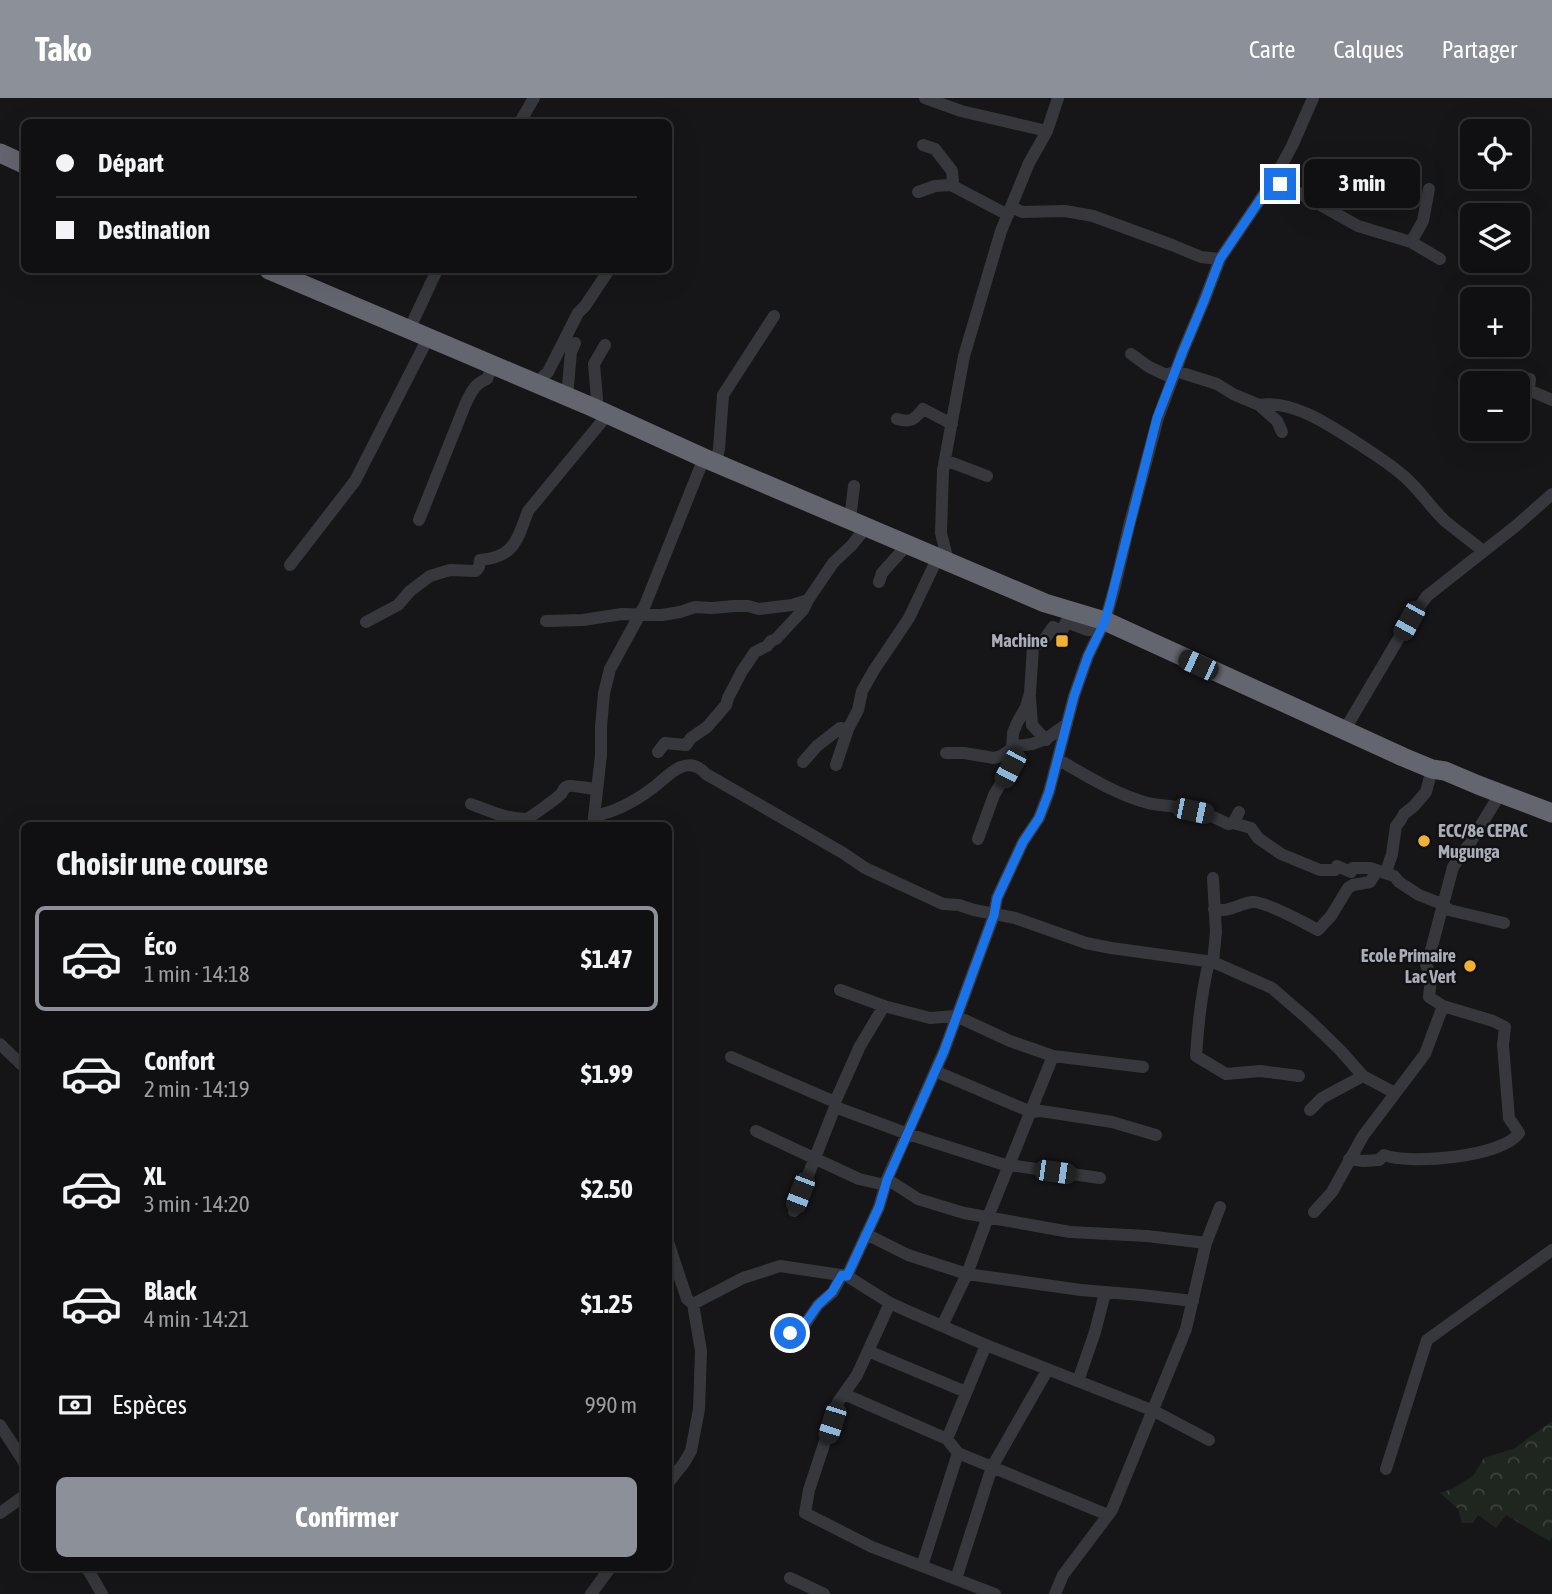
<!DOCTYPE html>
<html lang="fr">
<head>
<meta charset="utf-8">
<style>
  body { margin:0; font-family:"Asap Condensed",sans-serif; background:#19191b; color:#f1f3f6; height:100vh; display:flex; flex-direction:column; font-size:26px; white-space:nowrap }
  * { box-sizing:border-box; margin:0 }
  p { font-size:23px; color:#9c9d9f }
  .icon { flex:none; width:38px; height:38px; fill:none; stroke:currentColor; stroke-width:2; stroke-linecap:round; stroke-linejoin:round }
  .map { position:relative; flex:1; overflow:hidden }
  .sheet { position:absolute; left:21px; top:724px; width:651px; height:749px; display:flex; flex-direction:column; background:#101012; border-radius:10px; box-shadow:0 7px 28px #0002,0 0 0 2px #303032 }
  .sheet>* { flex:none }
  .banner { position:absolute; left:21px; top:21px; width:651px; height:154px; border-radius:10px; box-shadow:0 7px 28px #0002,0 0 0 2px #303032; display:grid; align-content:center; height:154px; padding:0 35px; background:#101012 }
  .controls { position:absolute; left:1460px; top:21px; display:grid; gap:14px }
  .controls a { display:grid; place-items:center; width:70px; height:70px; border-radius:10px; background:#101012; box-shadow:0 7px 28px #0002,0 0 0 2px #303032; font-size:35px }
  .end { position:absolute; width:32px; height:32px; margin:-16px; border:9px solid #1a73e8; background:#fff; box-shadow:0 0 0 4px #fff }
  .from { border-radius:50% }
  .bubble { position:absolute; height:49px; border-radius:10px; background:#101012; box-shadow:0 7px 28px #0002,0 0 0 2px #303032; font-size:23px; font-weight:700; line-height:49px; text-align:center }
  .car { position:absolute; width:21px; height:42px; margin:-21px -10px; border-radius:9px; box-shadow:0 0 5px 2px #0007; background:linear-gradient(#222 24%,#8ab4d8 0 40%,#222 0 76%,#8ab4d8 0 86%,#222 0) }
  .banner b { display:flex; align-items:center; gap:24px; height:66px; font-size:26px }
  .banner b+b { border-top:2px solid #303032 }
  .banner i { width:18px; height:18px; background:#f1f3f6 }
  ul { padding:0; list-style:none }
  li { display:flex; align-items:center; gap:21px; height:105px; margin:0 14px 10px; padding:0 21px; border:4px solid transparent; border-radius:10px }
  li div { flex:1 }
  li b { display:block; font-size:26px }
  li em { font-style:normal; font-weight:700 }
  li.current { border-color:#8c9099 }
  li>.icon { width:63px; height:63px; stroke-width:1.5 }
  h2 { padding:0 35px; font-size:32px; line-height:84px }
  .pay { display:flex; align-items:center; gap:18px; height:77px; padding:0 35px; font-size:26px }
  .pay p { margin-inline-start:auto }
  .cta { display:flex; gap:14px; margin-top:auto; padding:14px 35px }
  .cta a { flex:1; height:80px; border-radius:10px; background:#8c9099; color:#fff; font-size:28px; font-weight:700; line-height:80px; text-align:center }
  header { display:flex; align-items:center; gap:42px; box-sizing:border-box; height:98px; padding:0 35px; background:#8c9099; color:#fff }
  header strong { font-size:33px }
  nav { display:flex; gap:38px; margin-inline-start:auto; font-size:24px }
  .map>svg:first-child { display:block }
  .forest { fill:url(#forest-crowns) }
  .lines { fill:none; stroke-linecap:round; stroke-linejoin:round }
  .minor { stroke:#37383d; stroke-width:12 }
  .highway { stroke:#63666e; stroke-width:19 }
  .route { stroke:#1a73e8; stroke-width:9 }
  .poi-dot { fill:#f2b134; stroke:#111113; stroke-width:2.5 }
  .labels { text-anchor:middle; stroke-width:5; stroke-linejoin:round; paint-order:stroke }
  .poi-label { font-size:18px; font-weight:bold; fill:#a8adb8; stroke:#111113; text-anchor:end }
</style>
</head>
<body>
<header>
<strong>Tako</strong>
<nav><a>Carte</a><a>Calques</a><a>Partager</a></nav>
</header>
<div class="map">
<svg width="1552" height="1496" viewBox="0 0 1552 1496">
  <defs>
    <pattern id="forest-crowns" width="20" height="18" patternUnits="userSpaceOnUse" patternTransform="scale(1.75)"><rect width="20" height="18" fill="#1e261f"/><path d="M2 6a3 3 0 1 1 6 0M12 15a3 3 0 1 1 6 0" fill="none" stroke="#3c433d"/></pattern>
  </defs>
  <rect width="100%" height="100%" fill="#161618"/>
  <path class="forest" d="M1552 1323V1440L1549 1443 1506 1417 1496 1430 1478 1417 1473 1425H1462L1458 1411 1440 1395 1452 1391 1473 1378 1484 1360 1515 1350Z"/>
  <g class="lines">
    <path class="minor" d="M925 0 961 13 1047 33
      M520 24 534 0
      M923 47 935 51 952 73 953 84 951 87
      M1274 81 1358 128 1411 144 1440 161
      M918 94 935 88 951 87 1008 117
      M1012 109 1022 114 1065 113 1093 118 1172 147 1201 159 1220 161
      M1411 144 1423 123 1429 91
      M409 232 437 172
      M1131 256 1149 269 1166 277 1176 273 1217 286 1233 296 1259 307 1277 323 1282 334
      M1530 281 1529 292 1552 302
      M536 285 548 274 578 215 585 208 609 172
      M567 299 571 254 575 245
      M1259 307C1294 301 1334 330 1362 348 1378 359 1395 369 1409 383 1422 395 1432 411 1445 423 1457 433 1471 443 1483 453
      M592 309 597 301 594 266 605 247
      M897 321C911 325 914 322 923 311L952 326
      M945 362 987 378
      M716 364 719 351 723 297 774 218
      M419 422 465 307C470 296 475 285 487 281L493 267
      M850 422 854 388
      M948 463 941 435 943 372 964 258 1001 133 1029 65 1047 33 1058 0
      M290 467 355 383 428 240
      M879 484 882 475 908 446
      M546 523 583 522 622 516 662 517 680 514 695 509 712 510 734 508H748L759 511 792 507 808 502
      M366 524 398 507 410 493 430 478 450 472 476 473 479 469 480 462C514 459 517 443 528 413L608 316
      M1030 600 1032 627 1046 642
      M1344 633 1409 523 1427 498 1517 427 1552 396
      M1012 652 1013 635 1017 625 1026 609 1030 595 1033 549 1044 542 1053 529 1062 533 1066 524 1087 532H1100
      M658 654 665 645 686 647 691 640 707 629 726 607 728 600 742 573 755 554 767 548 771 543 776 541 803 512 808 502 833 465 852 447 867 428
      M946 655H964L994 660 1001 658 1016 648 1032 646 1046 641 1067 626
      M1059 662C1087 678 1117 697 1148 705 1155 707 1163 707 1170 708 1191 711 1210 716 1228 726L1233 725 1239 714
      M803 664 817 648 840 630 848 631
      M836 667 848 631 858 612 862 593 874 572 909 520 938 459
      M471 706C487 712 507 721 525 721 529 721 557 700 561 696 564 692 563 689 569 688 573 687 591 691 597 691
      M594 718C615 714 637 702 654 689 662 683 672 672 681 669 691 665 699 668 706 676L843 755 865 770 943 806 959 807 974 812 1015 820 1086 845 1111 850 1213 864 1272 890 1309 922 1340 952 1363 978 1395 995
      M1233 725 1251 730 1258 740 1281 756 1320 772H1335L1337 768 1351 774 1353 770H1370L1394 778 1399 784 1419 797 1442 806 1449 812 1504 825
      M593 728 601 657V629L604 595 610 571 645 507 704 360
      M978 741 994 697 1010 670V653
      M1386 774 1392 756 1396 728 1400 723 1404 716 1414 708 1426 694 1432 671
      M1213 780 1216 834 1213 864
      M1214 811C1228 815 1238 806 1252 804 1265 803 1305 825 1318 832L1331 818 1348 790 1353 787 1370 784 1377 773
      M1209 864C1201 896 1198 926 1196 958L1226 976 1260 973 1299 978
      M840 892 884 908 930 920 956 918 1010 943 1053 958 1143 969
      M884 908 860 948 835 1004V1009L908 1036 1002 1066 1100 1080
      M0 946 24 969
      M731 959 835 1004
      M935 973 1031 1014 1041 1013 1112 1024 1156 1037
      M1310 1012 1322 1000 1363 978
      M756 1033 859 1081 885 1087
      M1349 1061 1363 1063 1379 1062 1384 1057C1409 1067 1503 1059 1519 1035L1509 1020 1503 947 1505 929 1493 923 1443 908
      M887 1081 918 1101 964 1115 1070 1134 1147 1138 1206 1145
      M794 1113 835 1009
      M1314 1114 1332 1094 1363 1038 1425 956 1443 908 1429 899 1431 881 1425 863 1430 856 1453 769 1470 745 1500 696
      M866 1136 908 1157 967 1176 1081 1192 1141 1197 1193 1203
      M668 1144 687 1201 693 1206 701 1253 699 1311 691 1353 684 1365 668 1385
      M847 1178 890 1205 912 1215 986 1247 1154 1313 1209 1342
      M890 1205 857 1277 838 1304 809 1392 805 1415 872 1449 995 1496
      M693 1206 743 1180 780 1168 847 1178 879 1109 887 1081 944 953 994 817 997 800 1023 744 1039 720 1049 694 1074 598 1088 558 1105 523 1115 488 1129 428 1158 320 1183 253 1204 203 1220 161 1274 81 1292 48 1313 0
      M942 1228 967 1176 988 1119 1053 958
      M790 1235 806 1225 818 1207 833 1194 842 1177
      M868 1253 966 1294
      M1078 1283 1095 1234 1105 1195
      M844 1296 947 1341
      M0 1327 24 1364
      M958 1355 1108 1417
      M1386 1371 1427 1242 1552 1152
      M0 1415 24 1398
      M922 1468 958 1355 947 1341 986 1247
      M87 1470 102 1496
      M790 1480 824 1496
      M956 1481 992 1369 1048 1271
      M591 1496 610 1470
      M1055 1496 1063 1477 1112 1412 1186 1231 1206 1145 1220 1109"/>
    <path class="highway" d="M0 55 24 66
      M269 172 592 309 704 360 1045 505 1105 523 1403 659 1432 671 1445 673 1478 687 1552 715"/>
  </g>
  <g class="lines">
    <path class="route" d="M790 1235 806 1224 818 1207 832 1194 842 1177 847 1178 879 1109 887 1082 944 953 994 817 997 800 1023 744 1039 720 1049 694 1074 598 1088 558 1105 523 1110 505 1157 320 1183 253 1204 203 1220 161 1274 81 1280 86"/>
  </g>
  <g class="poi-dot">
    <rect x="1055" y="536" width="14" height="14" rx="3.5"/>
    <circle cx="1424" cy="743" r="7"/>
    <circle cx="1470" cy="868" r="7"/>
  </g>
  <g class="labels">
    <g class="poi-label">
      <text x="1048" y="549">Machine</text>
      <text x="1438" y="739" text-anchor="start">ECC/8e CEPAC<tspan x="1438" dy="21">Mugunga</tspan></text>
      <text x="1456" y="864">Ecole Primaire<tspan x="1456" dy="21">Lac Vert</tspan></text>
    </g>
  </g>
</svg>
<div class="controls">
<a><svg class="icon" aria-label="locate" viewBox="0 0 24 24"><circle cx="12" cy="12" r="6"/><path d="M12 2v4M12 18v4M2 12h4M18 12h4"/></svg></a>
<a><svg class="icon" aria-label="layers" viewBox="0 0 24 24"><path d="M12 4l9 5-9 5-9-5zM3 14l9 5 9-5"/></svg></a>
<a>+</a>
<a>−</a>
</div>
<i class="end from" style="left:790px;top:1235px"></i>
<i class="end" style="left:1280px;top:86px"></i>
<div class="bubble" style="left:1304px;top:61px;width:116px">3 min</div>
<i class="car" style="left:1409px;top:523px;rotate:209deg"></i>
<i class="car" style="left:1198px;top:567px;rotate:295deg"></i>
<i class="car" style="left:1010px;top:670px;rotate:208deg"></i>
<i class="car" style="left:1193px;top:713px;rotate:102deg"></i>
<i class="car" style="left:1055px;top:1074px;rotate:98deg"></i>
<i class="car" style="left:800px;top:1095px;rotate:201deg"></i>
<i class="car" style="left:832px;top:1325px;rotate:198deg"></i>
<div class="banner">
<b><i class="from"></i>Départ</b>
<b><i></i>Destination</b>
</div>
<section class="sheet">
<h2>Choisir une course</h2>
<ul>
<li class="current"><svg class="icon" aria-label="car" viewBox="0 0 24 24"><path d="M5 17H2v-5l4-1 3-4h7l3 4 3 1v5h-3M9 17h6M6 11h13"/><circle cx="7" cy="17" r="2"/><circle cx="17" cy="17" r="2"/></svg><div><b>Éco</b><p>1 min · 14:18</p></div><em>$1.47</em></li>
<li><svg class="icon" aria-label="car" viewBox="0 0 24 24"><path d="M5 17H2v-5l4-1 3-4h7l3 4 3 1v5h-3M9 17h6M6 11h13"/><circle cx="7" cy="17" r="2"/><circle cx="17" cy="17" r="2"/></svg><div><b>Confort</b><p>2 min · 14:19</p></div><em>$1.99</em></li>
<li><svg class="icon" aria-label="car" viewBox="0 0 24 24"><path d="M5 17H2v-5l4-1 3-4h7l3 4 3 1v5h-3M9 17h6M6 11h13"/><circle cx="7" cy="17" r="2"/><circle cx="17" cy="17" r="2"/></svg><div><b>XL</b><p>3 min · 14:20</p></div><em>$2.50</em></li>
<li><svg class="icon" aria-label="car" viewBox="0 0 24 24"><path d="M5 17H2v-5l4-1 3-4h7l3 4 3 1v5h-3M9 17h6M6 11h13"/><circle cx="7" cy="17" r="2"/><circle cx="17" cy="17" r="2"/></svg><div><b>Black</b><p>4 min · 14:21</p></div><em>$1.25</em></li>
</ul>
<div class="pay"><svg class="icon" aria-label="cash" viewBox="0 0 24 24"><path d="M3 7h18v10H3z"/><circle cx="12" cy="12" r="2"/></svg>Espèces<p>990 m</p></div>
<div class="cta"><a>Confirmer</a></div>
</section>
</div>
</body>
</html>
